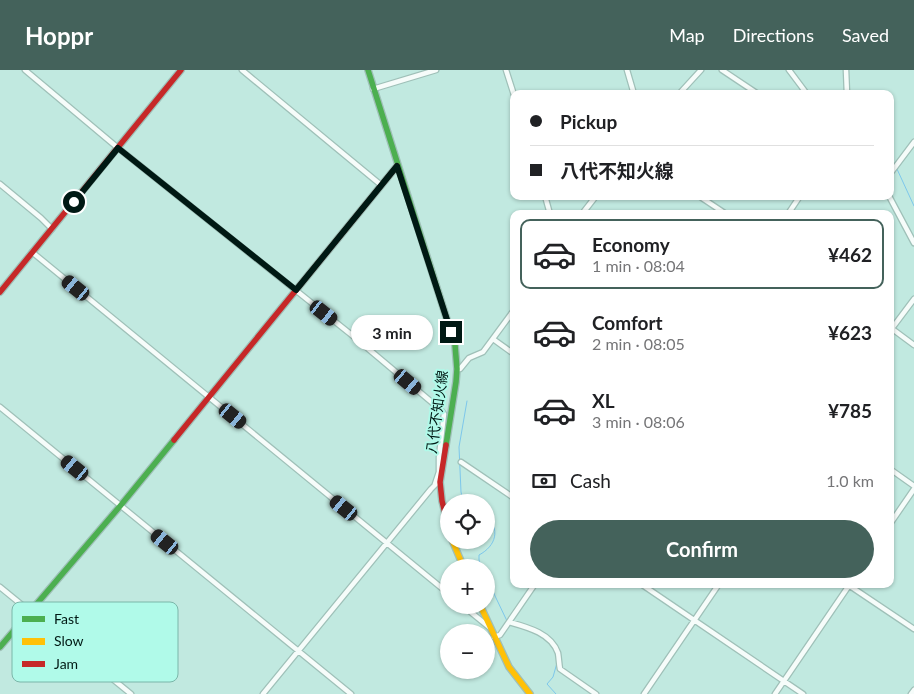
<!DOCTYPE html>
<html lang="en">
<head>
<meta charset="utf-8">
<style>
  body { margin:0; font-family:Lato,"Noto Sans JP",sans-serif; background:#f6f6f6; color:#202124; height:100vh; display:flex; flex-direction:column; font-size:19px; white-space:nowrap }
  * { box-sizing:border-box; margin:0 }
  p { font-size:16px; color:#757577 }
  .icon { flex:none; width:28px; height:28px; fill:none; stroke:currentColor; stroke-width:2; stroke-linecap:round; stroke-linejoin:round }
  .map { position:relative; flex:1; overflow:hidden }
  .drawer { position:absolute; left:510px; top:140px; width:384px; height:378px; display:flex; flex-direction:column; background:#fff; border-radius:10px; box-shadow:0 1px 4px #0004 }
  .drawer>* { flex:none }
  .hud { position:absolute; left:510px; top:20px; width:384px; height:110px; border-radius:10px; box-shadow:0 1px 4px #0004; display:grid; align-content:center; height:110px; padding:0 20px; background:#fff }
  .buttons { position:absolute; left:440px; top:424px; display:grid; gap:10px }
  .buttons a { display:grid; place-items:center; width:55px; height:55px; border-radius:50%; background:#fff; box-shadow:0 1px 4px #0004; font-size:25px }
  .end { position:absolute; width:22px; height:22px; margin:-11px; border:6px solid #001914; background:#fff; box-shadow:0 0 0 2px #fff }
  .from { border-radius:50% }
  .bubble { position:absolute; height:35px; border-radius:18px; background:#fff; box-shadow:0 1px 4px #0004; font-size:16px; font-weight:700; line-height:35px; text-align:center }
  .car { position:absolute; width:15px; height:30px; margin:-15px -8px; border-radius:6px; box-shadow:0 0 4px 1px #0007; background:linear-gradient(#222 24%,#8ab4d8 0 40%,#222 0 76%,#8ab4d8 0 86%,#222 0) }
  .hud b { display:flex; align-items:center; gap:18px; height:48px; font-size:19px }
  .hud b+b { border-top:1px solid #e0e0e0 }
  .hud i { width:12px; height:12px; background:#202124 }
  ul { padding:9px 0 0; list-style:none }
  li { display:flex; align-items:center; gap:15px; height:70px; margin:0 10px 8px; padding:0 10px; border:2px solid transparent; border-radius:10px }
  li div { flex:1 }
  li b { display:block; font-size:19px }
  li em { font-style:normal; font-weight:700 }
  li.selected { border-color:#44625b }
  li>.icon { width:45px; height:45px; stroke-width:1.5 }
  .pay { display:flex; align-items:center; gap:12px; height:55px; padding:0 20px; font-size:19px }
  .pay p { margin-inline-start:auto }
  .button { display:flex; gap:10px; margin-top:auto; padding:10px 20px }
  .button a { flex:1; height:58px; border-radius:30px; background:#44625b; color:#fff; font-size:20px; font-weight:700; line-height:58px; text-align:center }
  header { display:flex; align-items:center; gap:30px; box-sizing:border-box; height:70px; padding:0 25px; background:#44625b; color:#fff }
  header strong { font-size:24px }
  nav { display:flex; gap:28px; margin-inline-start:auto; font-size:18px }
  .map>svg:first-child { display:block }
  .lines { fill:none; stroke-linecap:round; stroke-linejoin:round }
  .stream { stroke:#7dc7eb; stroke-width:1 }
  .street-casing { stroke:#9fc0b8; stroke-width:7 }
  .fast-casing { stroke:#9fc0b8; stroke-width:8 }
  .slow-casing { stroke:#9fc0b8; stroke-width:8 }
  .jam-casing { stroke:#9fc0b8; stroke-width:8 }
  .street { stroke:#f6fcfa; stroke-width:4.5 }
  .fast { stroke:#4caf50; stroke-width:5.5 }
  .slow { stroke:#ffc107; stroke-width:5.5 }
  .jam { stroke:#c62828; stroke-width:5.5 }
  .route { stroke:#001914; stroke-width:6 }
  .labels { text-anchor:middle; stroke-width:4; stroke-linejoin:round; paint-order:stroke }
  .street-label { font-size:14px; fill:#001914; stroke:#b0fae9 }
  .key { fill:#b0fae9; stroke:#7bb6a9; stroke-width:1 }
  .key-label { font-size:14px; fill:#001914 }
</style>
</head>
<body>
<header>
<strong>Hoppr</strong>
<nav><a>Map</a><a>Directions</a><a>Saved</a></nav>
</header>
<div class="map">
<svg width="914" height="624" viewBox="0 0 914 624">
  <rect width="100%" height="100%" fill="#c1e9e0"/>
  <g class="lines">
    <path class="stream" d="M890 91 894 96
      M897 99 914 136
      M467 331 459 377 461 422 462 426 470 432
      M482 498 479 490V485C496 476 501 459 486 445
      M486 507 507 551
      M556 624 547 614 553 607 557 593"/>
    <defs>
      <path id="street" d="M25 0 118 78 353 266 441 340 444 344 439 387V402L435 414
        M242 0 381 115
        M506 0 514 25
        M627 0 634 24
        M722 0 758 24
        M789 0 807 24
        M846 0 847 24
        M373 19 436 0
        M679 24 701 0
        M890 104 914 72
        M0 114 41 148 52 159
        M545 126 550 144
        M699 126 726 144
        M889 126 914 173
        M582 144 596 126
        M788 144 800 126
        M32 182 449 524
        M891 258 914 275
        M890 261 914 229
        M493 269 514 284
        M457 299H460L469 288 483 282 514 240
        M0 337 351 624
        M461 392 514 428
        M890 399 914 416
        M890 454 914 419
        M641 514 803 624
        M847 514 914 559
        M0 517 131 624
        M462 535 489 557
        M509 552C527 557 551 563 558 583 559 589 559 594 560 599L596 624
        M494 567 500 565 535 514
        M263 624 431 419 437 413
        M644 624 719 514
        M775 624 850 514
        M911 624 914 620"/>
      <path id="fast" d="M368 0 455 275 457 299 456 312 446 375
        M0 577 121 435 174 370"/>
      <path id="slow" d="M452 470 464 498
        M480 535 509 597 530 624"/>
      <path id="jam" d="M0 222 181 0
        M174 370 397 96
        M446 375 440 412 442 431 449 459"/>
    </defs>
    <use href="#street" class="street-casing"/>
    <use href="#fast" class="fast-casing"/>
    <use href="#slow" class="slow-casing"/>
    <use href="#jam" class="jam-casing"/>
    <use href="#street" class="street"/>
    <use href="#fast" class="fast"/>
    <use href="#slow" class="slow"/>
    <use href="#jam" class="jam"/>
  </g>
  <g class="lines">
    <path class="route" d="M74 132 118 78 296 220 397 96 451 262"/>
  </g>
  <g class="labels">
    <g class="street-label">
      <text transform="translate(437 342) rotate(-82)" y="5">八代不知火線</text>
    </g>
  </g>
  <rect x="12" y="532" width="166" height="80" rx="8" class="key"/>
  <rect x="22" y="546" width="23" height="6" fill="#4caf50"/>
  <rect x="22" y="568" width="23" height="7" fill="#ffc107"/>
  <rect x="22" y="591" width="23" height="6" fill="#c62828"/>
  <g class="key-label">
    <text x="54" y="554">Fast</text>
    <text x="54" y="576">Slow</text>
    <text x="54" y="599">Jam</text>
  </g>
</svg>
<div class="buttons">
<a><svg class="icon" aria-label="locate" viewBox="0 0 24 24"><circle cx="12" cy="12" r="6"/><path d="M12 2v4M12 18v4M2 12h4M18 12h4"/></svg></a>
<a>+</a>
<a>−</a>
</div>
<i class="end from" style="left:74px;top:132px"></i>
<i class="end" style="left:451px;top:262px"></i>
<div class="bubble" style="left:351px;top:245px;width:82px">3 min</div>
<i class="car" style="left:76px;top:218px;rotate:309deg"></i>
<i class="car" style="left:324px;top:243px;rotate:128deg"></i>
<i class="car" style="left:408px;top:312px;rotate:130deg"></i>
<i class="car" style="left:233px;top:346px;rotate:129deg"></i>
<i class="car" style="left:75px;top:398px;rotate:309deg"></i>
<i class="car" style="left:344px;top:438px;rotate:309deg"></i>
<i class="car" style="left:165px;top:472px;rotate:309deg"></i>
<div class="hud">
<b><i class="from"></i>Pickup</b>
<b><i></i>八代不知火線</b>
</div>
<section class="drawer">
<ul>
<li class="selected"><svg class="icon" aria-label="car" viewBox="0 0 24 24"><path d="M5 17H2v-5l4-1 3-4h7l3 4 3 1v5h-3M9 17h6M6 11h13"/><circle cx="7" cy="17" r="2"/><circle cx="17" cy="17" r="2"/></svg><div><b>Economy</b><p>1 min · 08:04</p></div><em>¥462</em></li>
<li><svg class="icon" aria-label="car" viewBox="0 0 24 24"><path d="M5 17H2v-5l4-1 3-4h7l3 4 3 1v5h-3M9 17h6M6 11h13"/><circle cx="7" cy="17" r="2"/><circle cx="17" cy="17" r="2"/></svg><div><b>Comfort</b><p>2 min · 08:05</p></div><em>¥623</em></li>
<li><svg class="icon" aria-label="car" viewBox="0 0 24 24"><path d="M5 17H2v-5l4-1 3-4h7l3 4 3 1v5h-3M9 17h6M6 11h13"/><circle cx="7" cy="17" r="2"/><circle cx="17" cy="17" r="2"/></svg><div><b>XL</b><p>3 min · 08:06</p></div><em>¥785</em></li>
</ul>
<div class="pay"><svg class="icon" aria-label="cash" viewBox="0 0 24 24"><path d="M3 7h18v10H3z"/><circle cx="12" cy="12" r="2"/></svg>Cash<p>1.0 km</p></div>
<div class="button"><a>Confirm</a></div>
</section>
</div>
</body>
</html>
